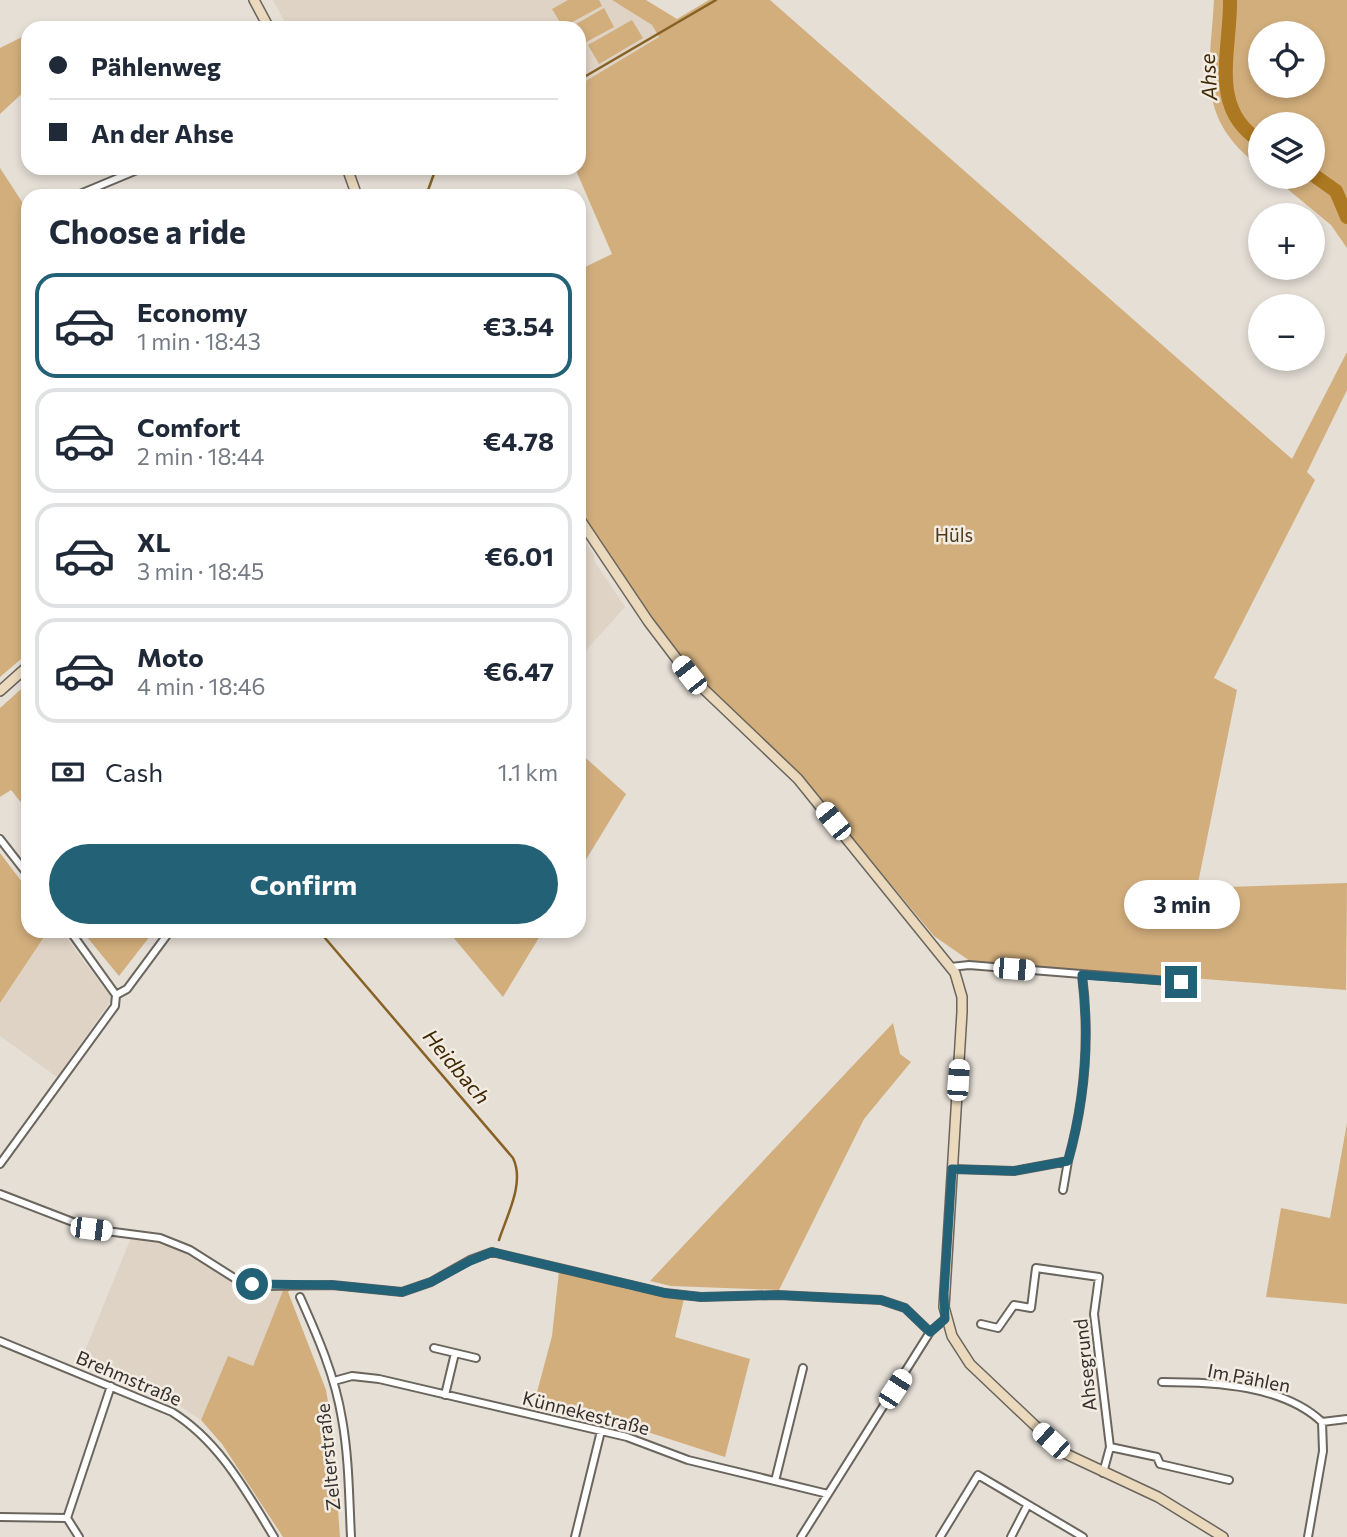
<!DOCTYPE html>
<html lang="en">
<head>
<meta charset="utf-8">
<style>
  body { margin:0; font-family:Commissioner,sans-serif; background:#f6f6f7; color:#1f2937; height:100vh; display:flex; flex-direction:column; font-size:26px; white-space:nowrap }
  * { box-sizing:border-box; margin:0 }
  p { font-size:23px; color:#747a83 }
  .icon { flex:none; width:38px; height:38px; fill:none; stroke:currentColor; stroke-width:2; stroke-linecap:round; stroke-linejoin:round }
  .map { position:relative; flex:1; overflow:hidden }
  .panel { position:absolute; left:21px; top:189px; width:565px; height:749px; display:flex; flex-direction:column; background:#fff; border-radius:21px; box-shadow:0 4px 10px #0003 }
  .panel>* { flex:none }
  .hud { position:absolute; left:21px; top:21px; width:565px; height:154px; border-radius:21px; box-shadow:0 4px 10px #0003; display:grid; align-content:center; height:154px; padding:0 28px; background:#fff }
  .controls { position:absolute; left:1248px; top:21px; display:grid; gap:14px }
  .controls a { display:grid; place-items:center; width:77px; height:77px; border-radius:50%; background:#fff; box-shadow:0 4px 10px #0003; font-size:35px }
  .end { position:absolute; width:32px; height:32px; margin:-16px; border:9px solid #236177; background:#fff; box-shadow:0 0 0 4px #fff }
  .from { border-radius:50% }
  .bubble { position:absolute; height:49px; border-radius:24px; background:#fff; box-shadow:0 4px 10px #0003; font-size:23px; font-weight:700; line-height:49px; text-align:center }
  .car { position:absolute; width:21px; height:42px; margin:-21px -10px; border-radius:9px; box-shadow:0 0 5px 2px #0007; background:linear-gradient(#fff 24%,#345 0 40%,#fff 0 76%,#345 0 86%,#fff 0) }
  .hud b { display:flex; align-items:center; gap:24px; height:66px; font-size:26px }
  .hud b+b { border-top:2px solid #e0e1e3 }
  .hud i { width:18px; height:18px; background:#1f2937 }
  ul { padding:0; list-style:none }
  li { display:flex; align-items:center; gap:21px; height:105px; margin:0 14px 10px; padding:0 14px; border:4px solid #e0e1e3; border-radius:21px }
  li div { flex:1 }
  li b { display:block; font-size:26px }
  li em { font-style:normal; font-weight:700 }
  li.active { border-color:#236177 }
  li>.icon { width:63px; height:63px; stroke-width:1.5 }
  h2 { padding:0 28px; font-size:32px; line-height:84px }
  .pay { display:flex; align-items:center; gap:18px; height:77px; padding:0 28px; font-size:26px }
  .pay p { margin-inline-start:auto }
  .cta { display:flex; gap:14px; margin-top:auto; padding:14px 28px }
  .cta a { flex:1; height:80px; border-radius:42px; background:#236177; color:#fff; font-size:28px; font-weight:700; line-height:80px; text-align:center }
  .map>svg:first-child { display:block }
  .built { fill:#ded3c4 }
  .green { fill:#d2ae7c; fill-rule:evenodd }
  .lines { fill:none; stroke-linecap:round; stroke-linejoin:round }
  .stream { stroke:#876224; stroke-width:2.5 }
  .river { stroke:#ac7821; stroke-width:14 }
  .street-casing { stroke:#6a655d; stroke-width:10 }
  .secondary-casing { stroke:#6a655d; stroke-width:12 }
  .street { stroke:#fff; stroke-width:6 }
  .secondary { stroke:#ead9bc; stroke-width:9 }
  .route { stroke:#236177; stroke-width:9 }
  .labels { text-anchor:middle; stroke-width:5; stroke-linejoin:round; paint-order:stroke }
  .park-label { font-size:19px; fill:#4f3916; stroke:#f2ece3 }
  .street-label { font-size:19px; fill:#322f2c; stroke:#f2ece3 }
  .water-label { font-size:21px; font-style:italic; fill:#3e2803; stroke:#f2ece3 }
</style>
</head>
<body>
<div class="map">
<svg width="1347" height="1537" viewBox="0 0 1347 1537">
  <rect width="100%" height="100%" fill="#e5dfd6"/>
  <path class="built" d="M273 0H612L652 25 659 37 579 85V28H288Z
    M579 531 594 555 595 562 625 607 579 658Z
    M48 931H61L112 999 57 1077 0 1036V1003Z
    M131 1238 148 1239 173 1247 237 1283 284 1288 253 1366 228 1356 201 1420 177 1404 80 1363Z"/>
  <path class="green" d="M568 0H599L602 6 563 27 552 9Z
    M612 0H646L677 19 709 0H770L1292 459 1347 352V390L1307 472 1315 480 1214 678 1237 690 1197 888 1347 883 1346 990 970 961 934 936 820 799 694 673 652 620 579 510V270L612 254 575 168H579V85L659 37 652 25Z
    M1214 0H1347V248L1331 225 1273 177H1312V124H1260V167C1195 118 1210 72 1214 0ZM1260 33H1312V86H1260Z
    M604 8 614 27 579 46V28H569Z
    M632 20 643 38 599 64 588 45Z
    M24 36 28 41V88L0 114V48Z
    M0 168 28 211V653L0 677Z
    M28 683V811L11 790 0 797V708Z
    M579 752 626 794 579 871Z
    M0 853 28 890V931H48L0 1003Z
    M82 931H154L119 976Z
    M448 931H543L503 997Z
    M893 1023 900 1054 911 1062 864 1119 779 1290 671 1286 650 1281Z
    M1347 1123V1304L1266 1297 1281 1208 1330 1218Z
    M559 1271 630 1290 684 1299 675 1337 750 1359 725 1457 635 1428 533 1407 552 1336Z
    M284 1288 290 1290 288 1292 326 1390 332 1425 340 1537H283L222 1444 201 1420 228 1356 253 1366Z"/>
  <g class="lines">
    <path class="stream" d="M579 80 716 0
      M426 196 436 168
      M319 931 513 1158C525 1183 507 1215 499 1240"/>
    <path class="river" d="M1230 0C1231 50 1208 109 1260 141
      M1312 174 1336 191 1347 217"/>
    <defs>
      <path id="street" d="M75 196 142 168
        M0 839 28 875
        M70 931 116 995
        M951 967 969 965 1181 982
        M116 995 127 989 170 931
        M0 1164 115 1006 116 995
        M952 1169 1014 1171 1068 1161C1085 1100 1090 1038 1082 975
        M1063 1190 1068 1161
        M0 1194 91 1229 160 1238 190 1250 239 1281 265 1286 332 1285 402 1292 431 1282 470 1260 492 1252 665 1293 701 1297 778 1295 881 1300 905 1308 930 1332
        M300 1297C318 1337 335 1376 342 1419 349 1458 349 1498 351 1537
        M981 1324 998 1328 1014 1305 1031 1308 1036 1268 1099 1277 1094 1314 1110 1447 1103 1473
        M0 1341 172 1412C219 1441 246 1491 274 1537
        M434 1348 455 1353 445 1395
        M455 1353 476 1358
        M334 1381 352 1376 379 1379 627 1437 688 1460 828 1494
        M1162 1382C1214 1382 1283 1385 1322 1422L1323 1451 1308 1537
        M1322 1422 1347 1419
        M1110 1447 1157 1457 1160 1464 1229 1480
        M775 1481 803 1368
        M0 1517 67 1518 79 1537
        M67 1518 111 1386
        M575 1537 601 1431
        M801 1537 930 1332 945 1319
        M940 1537 978 1475 1083 1537
        M1011 1537 1027 1506"/>
      <path id="secondary" d="M254 0 269 28
        M347 168 357 196
        M579 518 648 621 689 675 798 779 955 973 962 997V1012L944 1307 952 1336 970 1364 1064 1453 1158 1497 1223 1537
        M0 691 28 666"/>
    </defs>
    <use href="#street" class="street-casing"/>
    <use href="#secondary" class="secondary-casing"/>
    <use href="#street" class="street"/>
    <use href="#secondary" class="secondary"/>
  </g>
  <g class="lines">
    <path class="route" d="M252 1284 332 1285 402 1292 431 1282 470 1261 492 1252 665 1293 701 1297 778 1295 881 1300 905 1308 930 1332 945 1319 944 1294 952 1169 1014 1171 1068 1161C1085 1100 1090 1038 1082 975L1181 982"/>
  </g>
  <g class="labels">
    <g class="park-label">
      <text x="954" y="542">Hüls</text>
    </g>
    <g class="street-label">
      <text transform="translate(1085 1365) rotate(-96)" y="7">Ahsegrund</text>
      <text transform="translate(129 1378) rotate(23)" y="7">Brehmstraße</text>
      <text transform="translate(1249 1378) rotate(11)" y="7">Im Pählen</text>
      <text transform="translate(586 1413) rotate(14)" y="7">Künnekestraße</text>
      <text transform="translate(328 1457) rotate(-96)" y="7">Zelterstraße</text>
    </g>
    <g class="water-label">
      <text transform="translate(1209 77) rotate(-93)" y="7">Ahse</text>
      <text transform="translate(456 1067) rotate(50)" y="7">Heidbach</text>
    </g>
  </g>
</svg>
<div class="controls">
<a><svg class="icon" aria-label="locate" viewBox="0 0 24 24"><circle cx="12" cy="12" r="6"/><path d="M12 2v4M12 18v4M2 12h4M18 12h4"/></svg></a>
<a><svg class="icon" aria-label="layers" viewBox="0 0 24 24"><path d="M12 4l9 5-9 5-9-5zM3 14l9 5 9-5"/></svg></a>
<a>+</a>
<a>−</a>
</div>
<i class="end from" style="left:252px;top:1284px"></i>
<i class="end" style="left:1181px;top:982px"></i>
<div class="bubble" style="left:1124px;top:880px;width:116px">3 min</div>
<i class="car" style="left:689px;top:675px;rotate:322deg"></i>
<i class="car" style="left:833px;top:821px;rotate:321deg"></i>
<i class="car" style="left:1014px;top:969px;rotate:95deg"></i>
<i class="car" style="left:958px;top:1080px;rotate:4deg"></i>
<i class="car" style="left:91px;top:1229px;rotate:97deg"></i>
<i class="car" style="left:895px;top:1389px;rotate:33deg"></i>
<i class="car" style="left:1051px;top:1441px;rotate:312deg"></i>
<div class="hud">
<b><i class="from"></i>Pählenweg</b>
<b><i></i>An der Ahse</b>
</div>
<section class="panel">
<h2>Choose a ride</h2>
<ul>
<li class="active"><svg class="icon" aria-label="car" viewBox="0 0 24 24"><path d="M5 17H2v-5l4-1 3-4h7l3 4 3 1v5h-3M9 17h6M6 11h13"/><circle cx="7" cy="17" r="2"/><circle cx="17" cy="17" r="2"/></svg><div><b>Economy</b><p>1 min · 18:43</p></div><em>€3.54</em></li>
<li><svg class="icon" aria-label="car" viewBox="0 0 24 24"><path d="M5 17H2v-5l4-1 3-4h7l3 4 3 1v5h-3M9 17h6M6 11h13"/><circle cx="7" cy="17" r="2"/><circle cx="17" cy="17" r="2"/></svg><div><b>Comfort</b><p>2 min · 18:44</p></div><em>€4.78</em></li>
<li><svg class="icon" aria-label="car" viewBox="0 0 24 24"><path d="M5 17H2v-5l4-1 3-4h7l3 4 3 1v5h-3M9 17h6M6 11h13"/><circle cx="7" cy="17" r="2"/><circle cx="17" cy="17" r="2"/></svg><div><b>XL</b><p>3 min · 18:45</p></div><em>€6.01</em></li>
<li><svg class="icon" aria-label="car" viewBox="0 0 24 24"><path d="M5 17H2v-5l4-1 3-4h7l3 4 3 1v5h-3M9 17h6M6 11h13"/><circle cx="7" cy="17" r="2"/><circle cx="17" cy="17" r="2"/></svg><div><b>Moto</b><p>4 min · 18:46</p></div><em>€6.47</em></li>
</ul>
<div class="pay"><svg class="icon" aria-label="cash" viewBox="0 0 24 24"><path d="M3 7h18v10H3z"/><circle cx="12" cy="12" r="2"/></svg>Cash<p>1.1 km</p></div>
<div class="cta"><a>Confirm</a></div>
</section>
</div>
</body>
</html>
